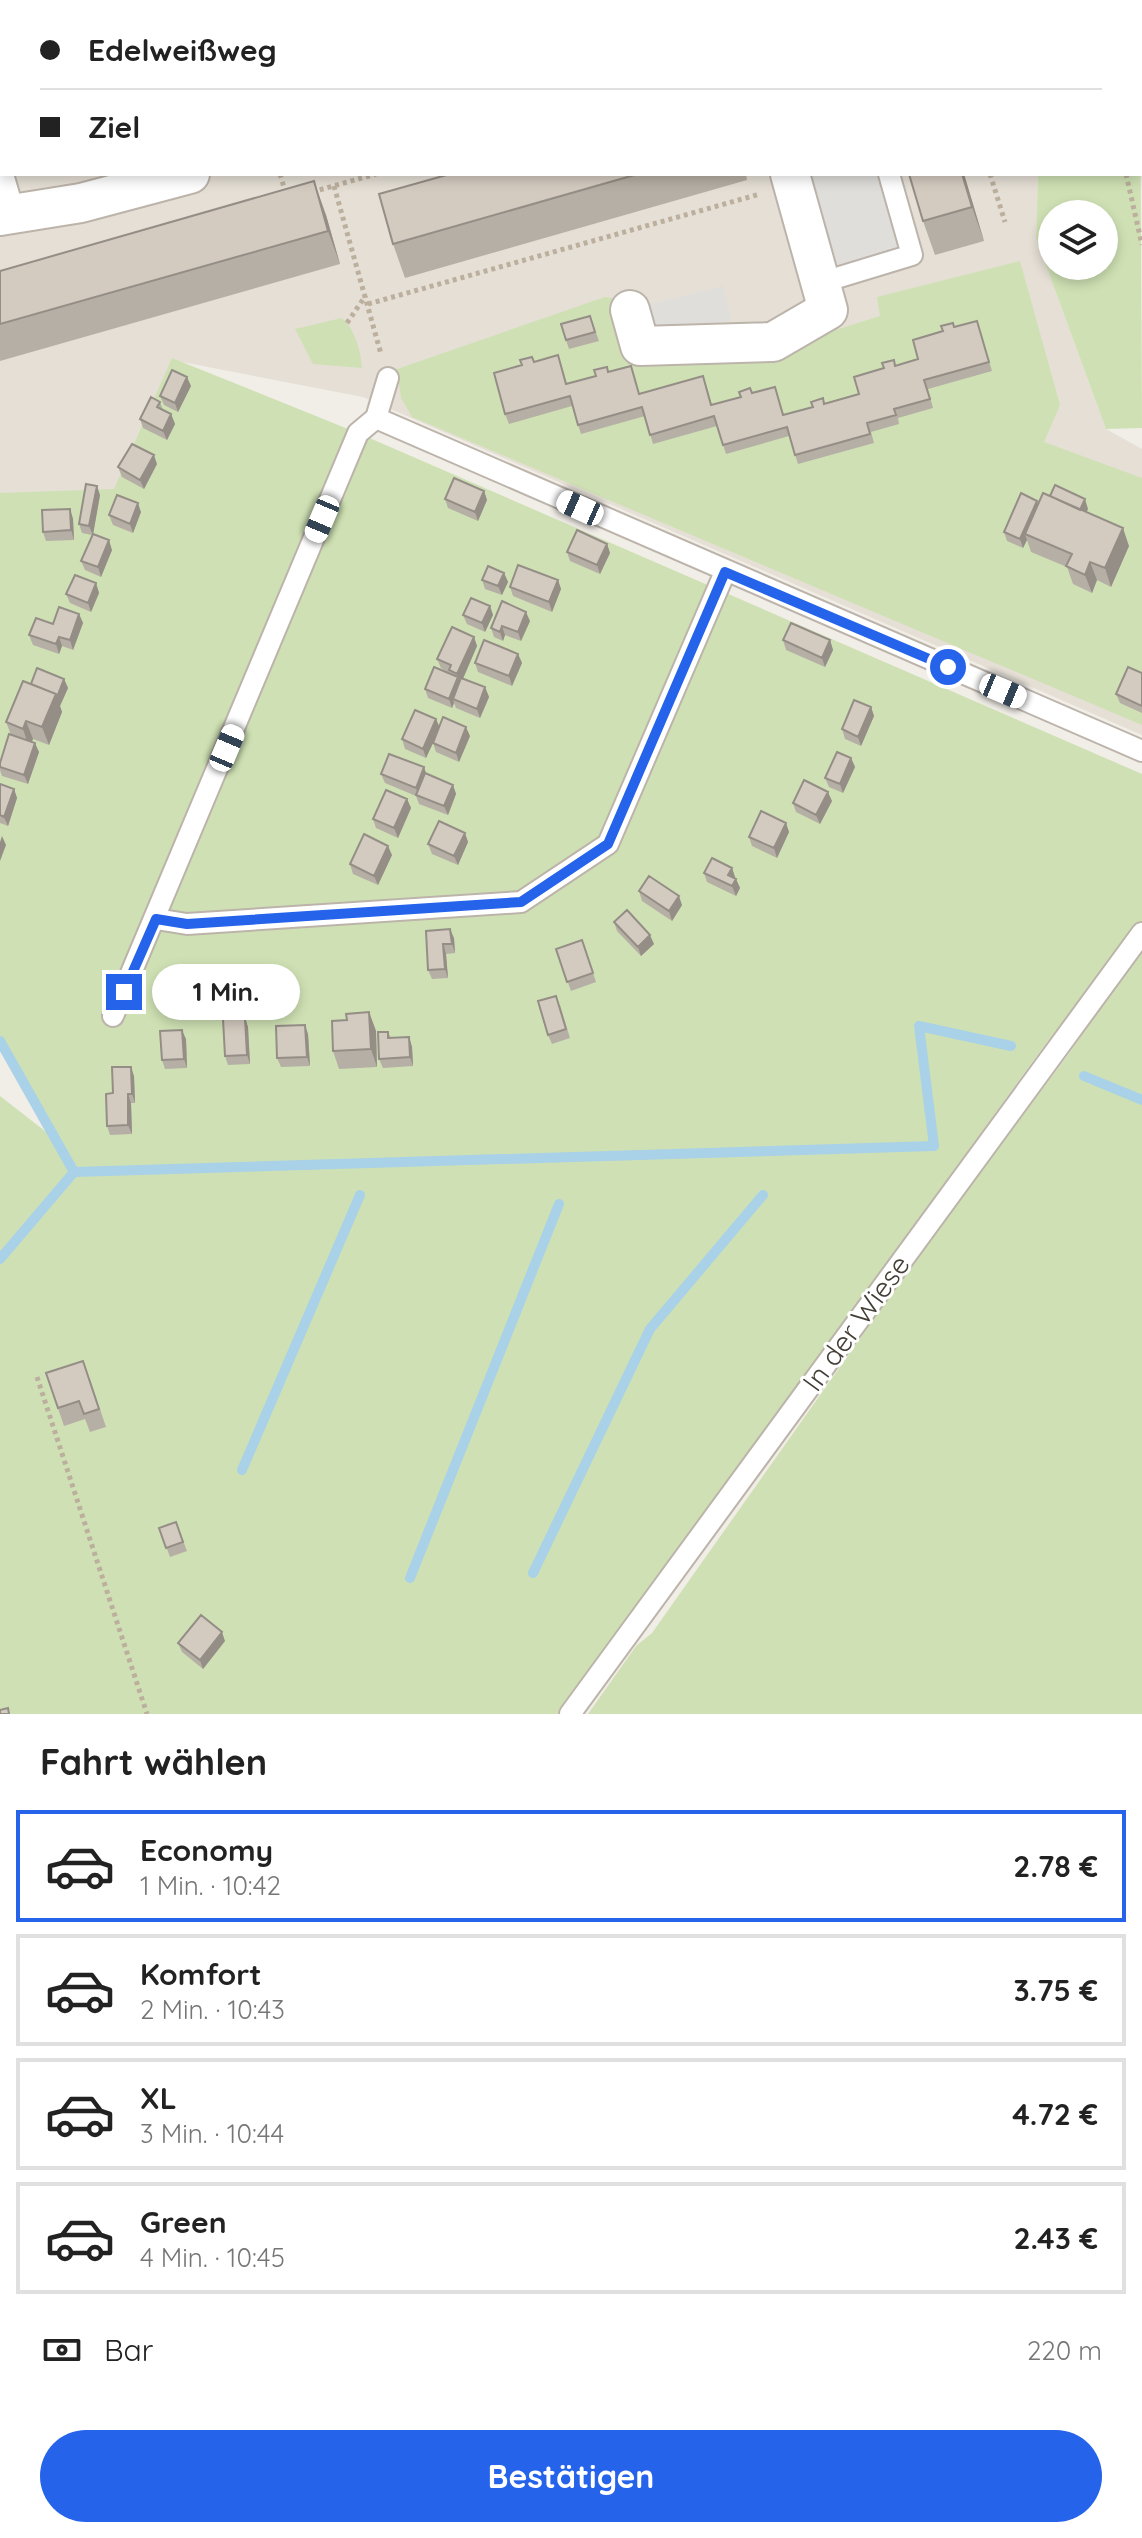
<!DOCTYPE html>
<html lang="de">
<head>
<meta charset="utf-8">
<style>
  body { margin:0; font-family:Quicksand,sans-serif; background:#f2f2f2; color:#222; height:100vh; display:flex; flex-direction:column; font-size:30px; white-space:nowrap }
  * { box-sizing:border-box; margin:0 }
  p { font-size:26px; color:#767676 }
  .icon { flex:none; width:44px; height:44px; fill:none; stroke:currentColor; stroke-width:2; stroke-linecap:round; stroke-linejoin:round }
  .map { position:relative; height:1714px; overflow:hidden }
  .details { display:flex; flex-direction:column; background:#fff; flex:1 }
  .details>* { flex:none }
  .hud { position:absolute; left:0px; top:0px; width:1142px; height:176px; box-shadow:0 4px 12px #0003; display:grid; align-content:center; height:176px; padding:0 40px; background:#fff }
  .buttons { position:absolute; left:1038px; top:200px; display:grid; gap:16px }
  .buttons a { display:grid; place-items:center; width:80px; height:80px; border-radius:50%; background:#fff; box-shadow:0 4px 12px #0003; font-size:40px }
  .end { position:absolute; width:36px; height:36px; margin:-18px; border:10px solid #2563eb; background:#fff; box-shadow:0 0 0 4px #fff }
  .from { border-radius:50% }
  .bubble { position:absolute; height:56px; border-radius:28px; background:#fff; box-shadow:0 4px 12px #0003; font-size:26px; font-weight:800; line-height:56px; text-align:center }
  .car { position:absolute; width:24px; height:48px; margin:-24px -12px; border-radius:10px; box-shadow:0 0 6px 2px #0007; background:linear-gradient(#fff 24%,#345 0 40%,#fff 0 76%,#345 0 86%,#fff 0) }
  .hud b { display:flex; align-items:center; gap:28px; height:76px; font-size:30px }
  .hud b+b { border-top:2px solid #e0e0e0 }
  .hud i { width:20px; height:20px; background:#222 }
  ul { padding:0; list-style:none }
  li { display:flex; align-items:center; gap:24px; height:112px; margin:0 16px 12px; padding:0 24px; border:4px solid #e0e0e0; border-radius:0px }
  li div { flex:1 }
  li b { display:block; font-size:30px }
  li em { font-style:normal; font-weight:800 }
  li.active { border-color:#2563eb }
  li>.icon { width:72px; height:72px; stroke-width:1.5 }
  h2 { padding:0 40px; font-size:36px; line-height:96px }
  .pay { display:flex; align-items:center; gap:20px; height:88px; padding:0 40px; font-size:30px }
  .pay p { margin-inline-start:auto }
  .button { display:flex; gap:16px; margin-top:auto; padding:16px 40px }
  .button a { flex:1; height:92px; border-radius:48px; background:#2563eb; color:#fff; font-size:32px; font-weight:800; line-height:92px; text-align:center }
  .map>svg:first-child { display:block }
  .residential { fill:#e5dfd5 }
  .green { fill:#cfe1b4; fill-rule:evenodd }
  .parking { fill:#e0dedb }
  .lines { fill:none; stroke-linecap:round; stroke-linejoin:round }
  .stream { stroke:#a9d1e8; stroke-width:10 }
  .service-casing { stroke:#bcb4aa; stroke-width:24 }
  .minor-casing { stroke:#bcb4aa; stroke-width:42 }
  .path { stroke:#bcaf9d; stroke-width:5; stroke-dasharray:4 4; stroke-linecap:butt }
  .service { stroke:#fff; stroke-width:20 }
  .minor { stroke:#fff; stroke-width:38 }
  .wall { fill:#b6afa5 }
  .shaded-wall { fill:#948e86 }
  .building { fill:#d4cbc0; stroke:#948e86; stroke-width:2 }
  .route { stroke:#2563eb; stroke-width:10 }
  .labels { text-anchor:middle; stroke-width:6; stroke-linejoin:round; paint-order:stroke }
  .street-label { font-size:28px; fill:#433e36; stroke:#fff }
</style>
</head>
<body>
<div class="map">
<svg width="1142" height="1714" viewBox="0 0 1142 1714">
  <rect width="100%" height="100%" fill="#f1ede7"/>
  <path class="residential" d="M0 0H810L2 2V174H190L0 216Z
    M205 174H1038L1036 238 1106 429 1142 449V735L363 397 177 361 119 492 0 494V223Z"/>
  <path class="green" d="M1140 45 1142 428 1106 429 1036 238 1038 174H1140ZM1052 214H1104V266H1052Z
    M1020 261 1060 405 1044 442 1142 478V725L412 417 401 398 397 369 605 297 613 298 631 357 769 351 880 316 877 297Z
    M342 318C355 329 361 352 362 368L313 364 295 329Z
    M172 358 358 433 1142 774V923L1047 1042 558 1714H0V1096L54 1138 0 1038V493L114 489Z
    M1142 949V1714H588L636 1646 652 1633 926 1245 1068 1055Z"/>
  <path class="parking" d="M802 174H889L912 255 833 278Z
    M723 286 731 320 650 339 642 306Z"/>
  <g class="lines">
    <path class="stream" d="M0 1041 74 1172 0 1259
      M1084 1076 1142 1100
      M74 1172 934 1146 919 1026 1011 1046
      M242 1470 360 1195
      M533 1573 650 1329 763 1195
      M410 1578 559 1204"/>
    <defs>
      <path id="service" d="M710 0 711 2
        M3 174 15 215
        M820 283 912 255 889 174
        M376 418 1142 751
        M376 418 388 378
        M156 919 187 924 521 902 608 844 725 572
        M113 1016 358 433 376 418
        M570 1714 1142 933"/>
      <path id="minor" d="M207 0V2
        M803 2 810 0
        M0 216 81 203 190 174
        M630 310 640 346 773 342 828 310 790 174"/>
    </defs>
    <use href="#service" class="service-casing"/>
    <use href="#minor" class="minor-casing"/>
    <path class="path" d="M24 0 25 2
      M330 0V2
      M934 0V2
      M1114 0 1115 2
      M1140 39 1142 38
      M280 174 286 194
      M990 174 1005 222
      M1126 174 1142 245
      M334 186 381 354
      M312 192 376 174
      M368 304 760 194
      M347 323 366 295
      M37 1377 147 1714"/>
    <use href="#service" class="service"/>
    <use href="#minor" class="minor"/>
  </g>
  <path class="wall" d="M370 0H569L562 2H371Z
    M450 174H746L747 180 405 278 393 244Z
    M964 174 984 241 935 255 923 221Z
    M326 215 340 264 0 361V271Z
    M590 316 599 341 569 349 566 340Z
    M977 321 992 371 928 389 933 408 898 418 899 424 871 432 874 443 798 464 789 436 726 454 717 426 653 444 645 416 581 434 572 406 509 424 505 414 534 362 558 355 567 384 608 372 634 375 639 394 706 385 712 405 775 387 784 415 859 394 895 366 918 359 954 327Z
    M191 386 178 412 164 405 160 396Z
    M160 402 163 410 171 414 175 424 167 440 143 428 140 419Z
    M157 464 144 489 122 477 118 467Z
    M484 491 487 500 478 521 448 508 445 499Z
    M100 495 93 534 112 550 101 577 85 570 81 561 92 535 82 533 79 524Z
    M1050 496 1088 509 1086 512 1129 546 1111 587 1097 580 1092 593 1073 584 1067 567 1031 552 1027 540 1023 548 1007 541 1004 532 1038 504Z
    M70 509 73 519 74 540 46 541 43 532Z
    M141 512 133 533 113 525 109 515Z
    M607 544 610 553 600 574 570 561 567 552Z
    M504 573 508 582 502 595 485 589 482 580Z
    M558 580 561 589 552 612 513 596 510 587Z
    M96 583 99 593 91 612 70 603 66 594Z
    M490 606 493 615 485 632 467 624 463 615Z
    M79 614 83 623 73 650 62 646 59 654 33 645 29 635Z
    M530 621 521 641 505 635 503 641 494 637 491 628Z
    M474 637 477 646 463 679 485 687 489 697 480 718 456 708 454 703 452 708 428 698 425 689 450 674 441 668 437 659Z
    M783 640H830L833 650 825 667 786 650Z
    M518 654 522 663 512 686 478 672 475 663Z
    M1142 673V713L1120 703 1116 694Z
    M64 679 68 688 60 706 62 712 49 745 33 739 32 742 39 752 28 784 2 776 0 770V763L11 735 6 722 31 684Z
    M871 707 874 716 861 746 845 739 842 729Z
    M436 719 439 727 470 736 459 762 436 752 433 743 426 758 405 749 402 739Z
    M851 758 855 767 843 793 829 787 825 778Z
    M424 767 426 774 453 785 456 794 448 815 419 804 416 796 385 783 381 774Z
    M0 784 14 789 17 798 8 826 0 823Z
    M407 799 411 808 398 838 376 828 373 819Z
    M832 801 820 824 796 812 793 803Z
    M786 823 789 832 777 858 752 846 749 837Z
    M465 833 468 842 458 865 432 854 428 844Z
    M392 855 378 885 353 874 350 864Z
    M732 868 735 877V878L736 879 740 888 736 896 707 882 704 873Z
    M639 891 682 905 672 921 642 901Z
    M614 922 654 944 641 956 617 931Z
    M426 931 454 938 455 953 446 954 448 978 432 979 428 970Z
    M582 940 596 982 571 991 556 949Z
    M560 1005 570 1038 552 1044 548 1035Z
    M369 1012 376 1031 377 1067 339 1069 333 1051 347 1020Z
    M245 1018 248 1027 250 1064 228 1065 225 1056Z
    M388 1032 391 1038 409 1037 412 1047 413 1066 383 1068 379 1059Z
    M308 1034 310 1066 281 1067 277 1058Z
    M186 1039 187 1068 165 1069 162 1060Z
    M134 1076 135 1103H131L132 1134 110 1135 107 1126 113 1093Z
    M46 1373 90 1379 106 1427 90 1432 85 1419 64 1426Z
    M176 1522 187 1551 170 1557 159 1528Z
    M225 1641 203 1669 182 1652 178 1643Z"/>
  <path class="shaded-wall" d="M962 174H964L984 241 972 207Z
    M314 181 326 215 340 264 328 231Z
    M187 377 191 386 178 412 175 403Z
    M171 414 175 424 167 440 163 431Z
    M154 455 157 464 144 489 140 480Z
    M97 486 100 495 93 535 89 526Z
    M484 491 487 500 478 521 475 512Z
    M1085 499 1088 509 1081 524 1077 514Z
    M1037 501 1040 510 1025 534 1027 540 1023 548 1020 539Z
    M138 503 141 512 133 533 130 524Z
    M70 509 73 519 74 540 71 530Z
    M1123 528 1129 546 1111 587 1105 568Z
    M109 540 112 550 101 577 98 567Z
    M607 544 610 553 600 574 597 565Z
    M1090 562 1097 580 1092 593 1085 575Z
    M504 573 508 582 502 595 498 586Z
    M558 580 561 589 552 612 549 602Z
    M96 583 99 593 91 612 88 603Z
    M490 606 493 615 485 632 482 623Z
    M526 612 530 621 521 641 518 632Z
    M79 614 83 623 73 650 70 640Z
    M502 626 505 635 503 641 500 632Z
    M59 637 62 646 59 654 56 644Z
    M474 637 477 646 461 683 457 674Z
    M830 640 833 650 825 667 822 658Z
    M518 654 522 663 512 686 509 676Z
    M458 677 461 686 453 699 454 703 452 708 449 699Z
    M64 679 68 688 60 706 62 712 49 745 42 727 56 694Z
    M485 687 489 697 480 718 477 709Z
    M871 707 874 716 861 746 858 737Z
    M436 719 440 728 426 758 423 749Z
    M26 721 33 739 29 747 23 729Z
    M466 727 470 736 459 762 456 753Z
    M35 743 39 752 28 784 24 775Z
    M851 758 855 767 843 793 840 784Z
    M424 767 427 776 419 797 416 788Z
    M453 785 456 794 448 815 444 806Z
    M14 789 17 798 8 826 4 817Z
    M828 792 832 801 820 824 816 815Z
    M407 799 411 808 398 838 394 828Z
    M786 823 789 832 777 858 774 848Z
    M465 833 468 842 458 865 454 856Z
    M2 836 6 845 0 861V842Z
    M388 846 392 855 378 885 374 876Z
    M732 868 735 877 732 885 728 875Z
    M736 879 740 888 736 896 732 886Z
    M679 896 682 905 672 921 669 911Z
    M450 929 454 938 455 953 452 944Z
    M650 935 654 944 641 956 638 947Z
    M443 944 446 954 448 978 445 969Z
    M369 1012 376 1031 377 1067 371 1049Z
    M245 1018 248 1027 250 1064 247 1055Z
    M305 1025 308 1034 310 1066 307 1057Z
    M182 1030 186 1039 187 1068 184 1059Z
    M409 1037 412 1047 413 1066 410 1057Z
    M131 1067 134 1076 135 1103 132 1094Z
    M128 1094 131 1103 132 1134 128 1125Z
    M222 1632 225 1641 203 1669 200 1660Z"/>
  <path class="building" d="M33 0H85V2H34Z
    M257 0H311V2H257Z
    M370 0H438L431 2H371Z
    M2 91V124H0V92Z
    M450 174H638L393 244 379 194Z
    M909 174H962L972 207 923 221Z
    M314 181 328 231 0 324V271Z
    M590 316 595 332 566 340 561 324Z
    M977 321 989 362 924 380 930 399 894 409 896 415 867 423 870 434 795 455 787 427 723 445 714 416 650 435 642 407 578 425 570 396 505 414 494 373 522 365 520 360 532 357 534 362 558 355 566 384 596 376 594 370 607 367 608 372 631 366 639 394 703 376 711 405 741 397 739 392 750 388 752 393 775 387 783 415 813 407 811 402 823 398 824 404 859 394 854 377 884 368 882 363 894 360 895 366 918 359 913 340 943 331 941 326 953 323 954 327Z
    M172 370 187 377 175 403 160 396Z
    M151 397 160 402 157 407 171 414 163 431 140 419Z
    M132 444 154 455 140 480 118 467Z
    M454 478 484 491 475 512 445 499Z
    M86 484 97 486 89 526 79 524Z
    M1055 485 1085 499 1080 510 1050 496Z
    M1021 493 1037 501 1020 539 1004 532Z
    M1043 493 1123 528 1105 568 1090 562 1085 575 1066 566 1072 554 1025 534Z
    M117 495 138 503 130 524 109 515Z
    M70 509 71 530 43 532 42 510Z
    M577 530 607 544 597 565 567 552Z
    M93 534 109 540 98 567 81 561Z
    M518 565 558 580 549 602 510 587Z
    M488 566 504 573 498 586 482 580Z
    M75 575 96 583 88 603 66 594Z
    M471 598 490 606 482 623 463 615Z
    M502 601 526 612 518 632 502 626 500 632 491 628Z
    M59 607 79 614 70 640 59 637 56 644 29 635 36 618 53 624Z
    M791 623 830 640 822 658 783 640Z
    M452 627 474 637 457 674 449 670 451 665 437 659Z
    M484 640 518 654 509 676 475 663Z
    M434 667 458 677 449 699 425 689Z
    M1128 667 1142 673V706L1116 694Z
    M37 668 64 679 57 697 56 694 31 684Z
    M461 678 485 687 477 709 453 699Z
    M23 681 56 694 42 727 26 721 23 729 6 722Z
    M854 700 871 707 858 737 842 729Z
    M415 710 436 719 423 749 402 739Z
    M443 717 466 727 456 753 433 743Z
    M9 734 35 743 24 775 0 767V763Z
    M837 752 851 758 840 784 825 778Z
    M389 754 424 767 416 788 381 774Z
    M425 773 453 785 444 806 416 795Z
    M804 780 828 792 816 815 793 803Z
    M0 784 14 789 4 817 0 815Z
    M386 790 407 799 394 828 373 819Z
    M761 811 786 823 774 848 749 837Z
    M439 821 465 833 454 856 428 844Z
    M364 834 388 846 374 876 350 864Z
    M712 858 732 868 728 875 736 879 732 886 704 873Z
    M649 876 679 896 669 911 639 891Z
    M627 910 650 935 638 947 614 922Z
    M450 929 452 944H443L445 969 428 970 426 931Z
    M582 940 593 973 567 982 556 949Z
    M556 996 566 1029 548 1035 538 1001Z
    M369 1012 371 1049 333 1051 332 1021 347 1020 346 1014Z
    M245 1018 247 1055 225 1056 223 1019Z
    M305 1025 307 1057 277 1058 276 1026Z
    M182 1030 184 1059 162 1060 160 1031Z
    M378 1032H388V1038L409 1037 410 1057 379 1059Z
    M112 1067H131L132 1094H128V1125L107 1126 106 1094 113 1093Z
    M83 1361 99 1409 84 1414 79 1401 58 1408 46 1373Z
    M176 1522 183 1542 166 1548 159 1528Z
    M201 1615 222 1632 200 1660 178 1643Z
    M8 1708 9 1714H0V1710Z"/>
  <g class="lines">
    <path class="route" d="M124 992 156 919 187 924 521 902 608 844 725 572 948 667"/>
  </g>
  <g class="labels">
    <g class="street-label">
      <text transform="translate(856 1323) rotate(-54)" y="10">In der Wiese</text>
    </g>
  </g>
</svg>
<div class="buttons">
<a><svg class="icon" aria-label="layers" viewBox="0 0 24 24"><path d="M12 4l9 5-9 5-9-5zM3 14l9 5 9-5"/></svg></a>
</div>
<i class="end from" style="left:948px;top:667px"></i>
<i class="end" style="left:124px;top:992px"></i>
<div class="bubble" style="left:152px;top:964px;width:148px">1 Min.</div>
<i class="car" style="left:580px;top:508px;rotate:294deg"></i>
<i class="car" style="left:322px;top:519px;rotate:203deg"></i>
<i class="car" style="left:1003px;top:691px;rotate:113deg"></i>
<i class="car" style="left:227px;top:748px;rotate:23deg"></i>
<div class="hud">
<b><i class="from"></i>Edelweißweg</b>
<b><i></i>Ziel</b>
</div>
</div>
<section class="details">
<h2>Fahrt wählen</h2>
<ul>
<li class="active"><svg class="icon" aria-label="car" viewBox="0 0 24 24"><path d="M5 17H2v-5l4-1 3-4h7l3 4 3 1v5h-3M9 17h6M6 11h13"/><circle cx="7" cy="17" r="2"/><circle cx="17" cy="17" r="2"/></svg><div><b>Economy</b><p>1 Min. · 10:42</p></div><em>2.78 €</em></li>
<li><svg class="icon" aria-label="car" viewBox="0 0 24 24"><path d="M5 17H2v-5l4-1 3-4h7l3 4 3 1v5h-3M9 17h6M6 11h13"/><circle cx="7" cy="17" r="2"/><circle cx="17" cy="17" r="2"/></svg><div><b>Komfort</b><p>2 Min. · 10:43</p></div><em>3.75 €</em></li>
<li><svg class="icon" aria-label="car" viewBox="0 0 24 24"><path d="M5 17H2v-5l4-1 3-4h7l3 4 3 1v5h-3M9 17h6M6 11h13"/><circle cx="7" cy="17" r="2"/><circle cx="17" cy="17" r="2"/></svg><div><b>XL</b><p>3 Min. · 10:44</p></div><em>4.72 €</em></li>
<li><svg class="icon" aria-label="car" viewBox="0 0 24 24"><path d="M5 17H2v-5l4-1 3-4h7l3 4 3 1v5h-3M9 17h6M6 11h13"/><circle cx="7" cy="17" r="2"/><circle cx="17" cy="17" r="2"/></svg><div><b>Green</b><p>4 Min. · 10:45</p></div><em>2.43 €</em></li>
</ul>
<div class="pay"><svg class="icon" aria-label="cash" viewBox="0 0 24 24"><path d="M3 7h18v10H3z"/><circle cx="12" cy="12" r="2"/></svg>Bar<p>220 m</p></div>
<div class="button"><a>Bestätigen</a></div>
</section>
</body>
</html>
